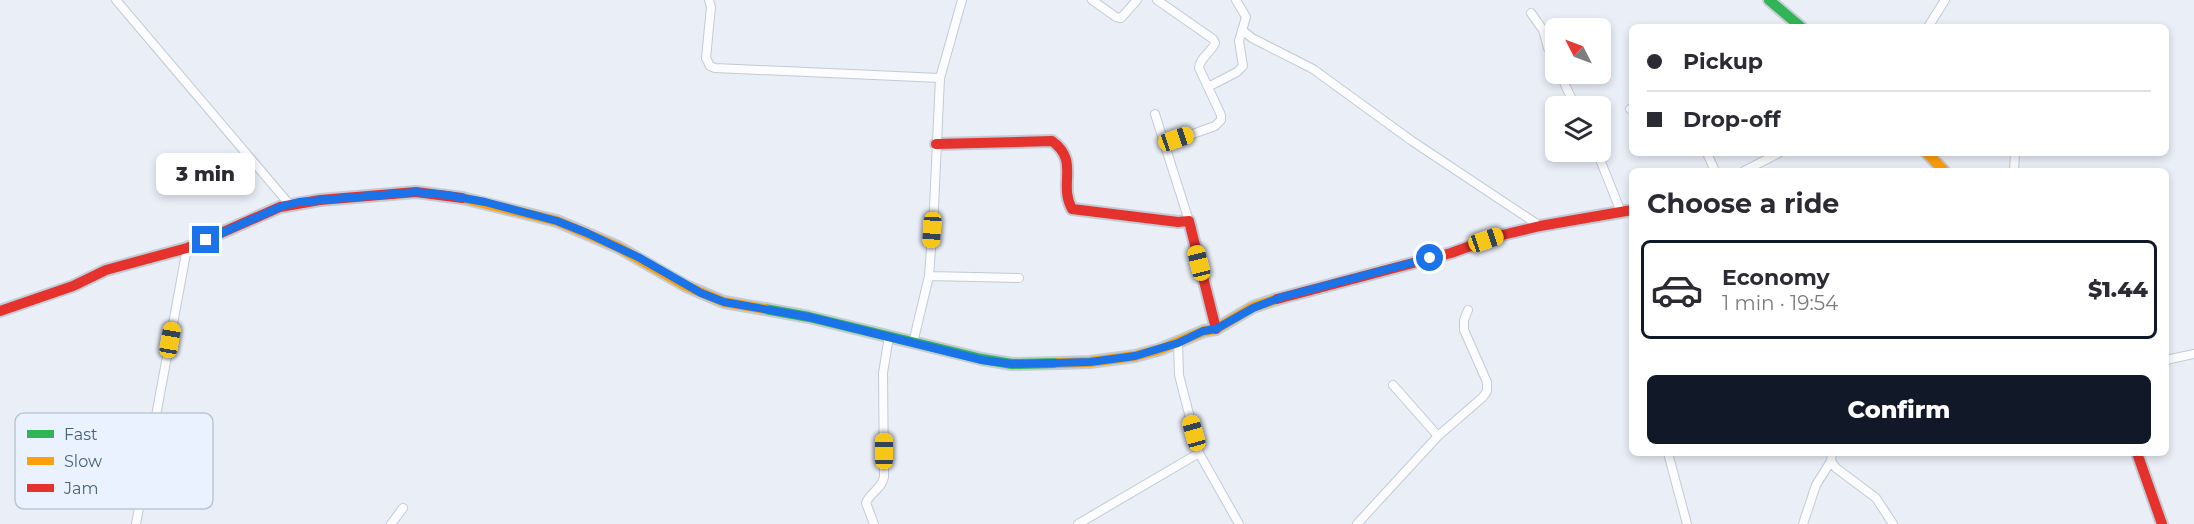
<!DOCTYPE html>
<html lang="en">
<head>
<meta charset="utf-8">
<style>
  body { margin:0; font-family:Montserrat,sans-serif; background:#f2f2f3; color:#2b2b33; height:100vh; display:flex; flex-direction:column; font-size:22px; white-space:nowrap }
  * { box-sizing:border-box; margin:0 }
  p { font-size:20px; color:#7c7c81 }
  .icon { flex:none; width:33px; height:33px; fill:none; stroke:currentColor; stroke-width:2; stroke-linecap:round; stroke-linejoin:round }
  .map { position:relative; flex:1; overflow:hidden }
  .drawer { position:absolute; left:1629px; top:168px; width:540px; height:288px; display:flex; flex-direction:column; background:#fff; border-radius:9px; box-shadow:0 3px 9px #0003 }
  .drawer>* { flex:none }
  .hud { position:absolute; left:1629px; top:24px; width:540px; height:132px; border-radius:9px; box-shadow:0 3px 9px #0003; display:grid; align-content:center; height:132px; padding:0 18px; background:#fff }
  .needle { width:39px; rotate:312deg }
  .controls { position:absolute; left:1545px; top:18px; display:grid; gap:12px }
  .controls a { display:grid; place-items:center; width:66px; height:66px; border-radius:9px; background:#fff; box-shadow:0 3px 9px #0003; font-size:30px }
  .end { position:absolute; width:27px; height:27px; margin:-14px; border:8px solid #1a73e8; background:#fff; box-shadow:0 0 0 3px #fff }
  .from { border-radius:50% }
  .bubble { position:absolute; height:42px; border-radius:9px; background:#fff; box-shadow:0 3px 9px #0003; font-size:20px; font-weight:800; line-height:42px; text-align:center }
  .car { position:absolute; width:18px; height:36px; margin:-18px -9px; border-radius:8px; box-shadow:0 0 4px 2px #0007; background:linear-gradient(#f5c518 24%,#345 0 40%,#f5c518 0 76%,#345 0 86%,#f5c518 0) }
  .hud b { display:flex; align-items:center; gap:21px; height:57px; font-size:22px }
  .hud b+b { border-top:2px solid #e1e1e2 }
  .hud i { width:15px; height:15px; background:#2b2b33 }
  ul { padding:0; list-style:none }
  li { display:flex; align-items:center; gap:18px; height:99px; margin:0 12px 9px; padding:0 6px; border:3px solid #e1e1e2; border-radius:9px }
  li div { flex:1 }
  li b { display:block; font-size:22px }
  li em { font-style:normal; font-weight:800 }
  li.current { border-color:#111827 }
  li>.icon { width:54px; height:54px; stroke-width:1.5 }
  h2 { padding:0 18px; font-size:27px; line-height:72px }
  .action { display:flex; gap:12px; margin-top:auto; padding:12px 18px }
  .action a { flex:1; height:69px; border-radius:9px; background:#111827; color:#fff; font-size:24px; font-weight:800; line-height:69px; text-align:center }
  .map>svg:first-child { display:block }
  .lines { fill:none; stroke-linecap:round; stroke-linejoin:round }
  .street-casing { stroke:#c2cbd5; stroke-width:10 }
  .fast-casing { stroke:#c3ccd6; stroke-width:14 }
  .slow-casing { stroke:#c3ccd6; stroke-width:14 }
  .jam-casing { stroke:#c3ccd6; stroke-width:14 }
  .street { stroke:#fcfcfe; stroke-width:8 }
  .fast { stroke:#30b455; stroke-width:10 }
  .slow { stroke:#ff9f0a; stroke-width:10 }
  .jam { stroke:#e5322d; stroke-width:10 }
  .route { stroke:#1a73e8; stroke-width:8 }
  .key { fill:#ebf2ff; stroke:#bac7d6; stroke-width:1.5 }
  .key-label { font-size:16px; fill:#486377 }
</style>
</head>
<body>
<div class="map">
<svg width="2194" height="524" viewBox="0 0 2194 524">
  <rect width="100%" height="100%" fill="#eaeef7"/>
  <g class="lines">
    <defs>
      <path id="street" d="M116 0 290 205
        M709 0 711 7 706 58 710 66 715 68 940 78
        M1092 0 1116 17 1121 18 1137 0
        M1157 0 1213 39 1215 43C1211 53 1200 57 1199 68L1221 115V120L1215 126 1165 144
        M1531 13 1543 30 1548 48 1556 60
        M1928 27 1945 0
        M1242 30 1252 38 1313 69 1412 141 1540 226
        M1560 74 1575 106
        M1208 87 1237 72 1243 66 1239 41 1246 17 1236 0
        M1630 109 1632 108
        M1155 114 1189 221
        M1597 152 1621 212
        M1707 153 1715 171
        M1744 171 1779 153
        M2014 171 2015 153
        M929 276 1019 278
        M913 343 929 276 934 207 940 78 962 0
        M1178 343 1179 375 1199 453 1239 524
        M2166 360 2194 354
        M1393 385 1438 436
        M1668 453 1687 524
        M1832 453 1831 461 1836 468 1876 498 1893 524
        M136 524 187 248
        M391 524 403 508
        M874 524 866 503C870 492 882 489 884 477L883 373 889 336
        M1078 524 1199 453
        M1357 524 1438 436 1483 397 1487 391V382L1464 330V320L1468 310
        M1803 524 1816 485 1831 461"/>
      <path id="fast" d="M1769 0 1801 27
        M765 309 809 317 982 359 1012 364 1058 363"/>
      <path id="slow" d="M1927 153 1944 171
        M462 198 557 221 618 247 686 286 724 302 765 309
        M1058 363 1090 362 1135 356 1161 349 1204 331 1216 329 1253 307 1277 299"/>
      <path id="jam" d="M936 144 1052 141C1080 161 1058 184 1072 209L1178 222 1189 221 1216 329
        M1277 299 1451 253 1498 236 1540 226 1632 210
        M0 311 73 286 106 270 187 248 280 207 320 200 416 192 462 198
        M2137 453 2162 524"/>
    </defs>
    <use href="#street" class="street-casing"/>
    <use href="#fast" class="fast-casing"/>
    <use href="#slow" class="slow-casing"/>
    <use href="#jam" class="jam-casing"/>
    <use href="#street" class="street"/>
    <use href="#fast" class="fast"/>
    <use href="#slow" class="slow"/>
    <use href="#jam" class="jam"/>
  </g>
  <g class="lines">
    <path class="route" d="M206 240 280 207 299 202 416 192 447 195 485 202 557 221 587 233 638 257 701 293 724 302 809 317 982 360 1012 364 1090 362 1135 356 1178 343 1203 331 1216 329 1253 308 1282 297 1430 258"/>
  </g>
  <rect x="15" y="413" width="198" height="96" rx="9" class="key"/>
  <rect x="27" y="430" width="27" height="8" fill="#30b455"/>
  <rect x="27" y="457" width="27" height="8" fill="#ff9f0a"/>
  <rect x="27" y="484" width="27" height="8" fill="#e5322d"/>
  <g class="key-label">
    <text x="64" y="440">Fast</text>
    <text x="64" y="467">Slow</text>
    <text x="64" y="494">Jam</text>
  </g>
</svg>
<div class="controls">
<a><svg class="needle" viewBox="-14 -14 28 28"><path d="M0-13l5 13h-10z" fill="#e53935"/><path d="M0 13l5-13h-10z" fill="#7c7c81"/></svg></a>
<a><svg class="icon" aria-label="layers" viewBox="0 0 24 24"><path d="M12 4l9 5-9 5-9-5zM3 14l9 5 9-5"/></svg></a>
</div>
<i class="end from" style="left:1430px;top:258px"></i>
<i class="end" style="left:206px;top:240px"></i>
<div class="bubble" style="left:156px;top:153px;width:99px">3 min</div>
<i class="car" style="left:1176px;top:139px;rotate:71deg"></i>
<i class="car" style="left:932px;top:230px;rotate:184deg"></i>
<i class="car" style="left:1486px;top:240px;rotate:71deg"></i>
<i class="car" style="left:1199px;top:263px;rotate:346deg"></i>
<i class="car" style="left:170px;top:340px;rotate:10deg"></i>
<i class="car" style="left:1194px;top:433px;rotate:344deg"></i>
<i class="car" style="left:884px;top:451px;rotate:0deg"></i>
<div class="hud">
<b><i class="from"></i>Pickup</b>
<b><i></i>Drop-off</b>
</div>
<section class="drawer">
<h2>Choose a ride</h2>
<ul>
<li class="current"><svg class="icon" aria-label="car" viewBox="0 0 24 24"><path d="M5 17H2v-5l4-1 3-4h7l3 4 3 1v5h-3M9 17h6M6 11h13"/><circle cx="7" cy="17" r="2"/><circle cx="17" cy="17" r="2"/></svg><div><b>Economy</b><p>1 min · 19:54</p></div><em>$1.44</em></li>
</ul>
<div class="action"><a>Confirm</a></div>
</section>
</div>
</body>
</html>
